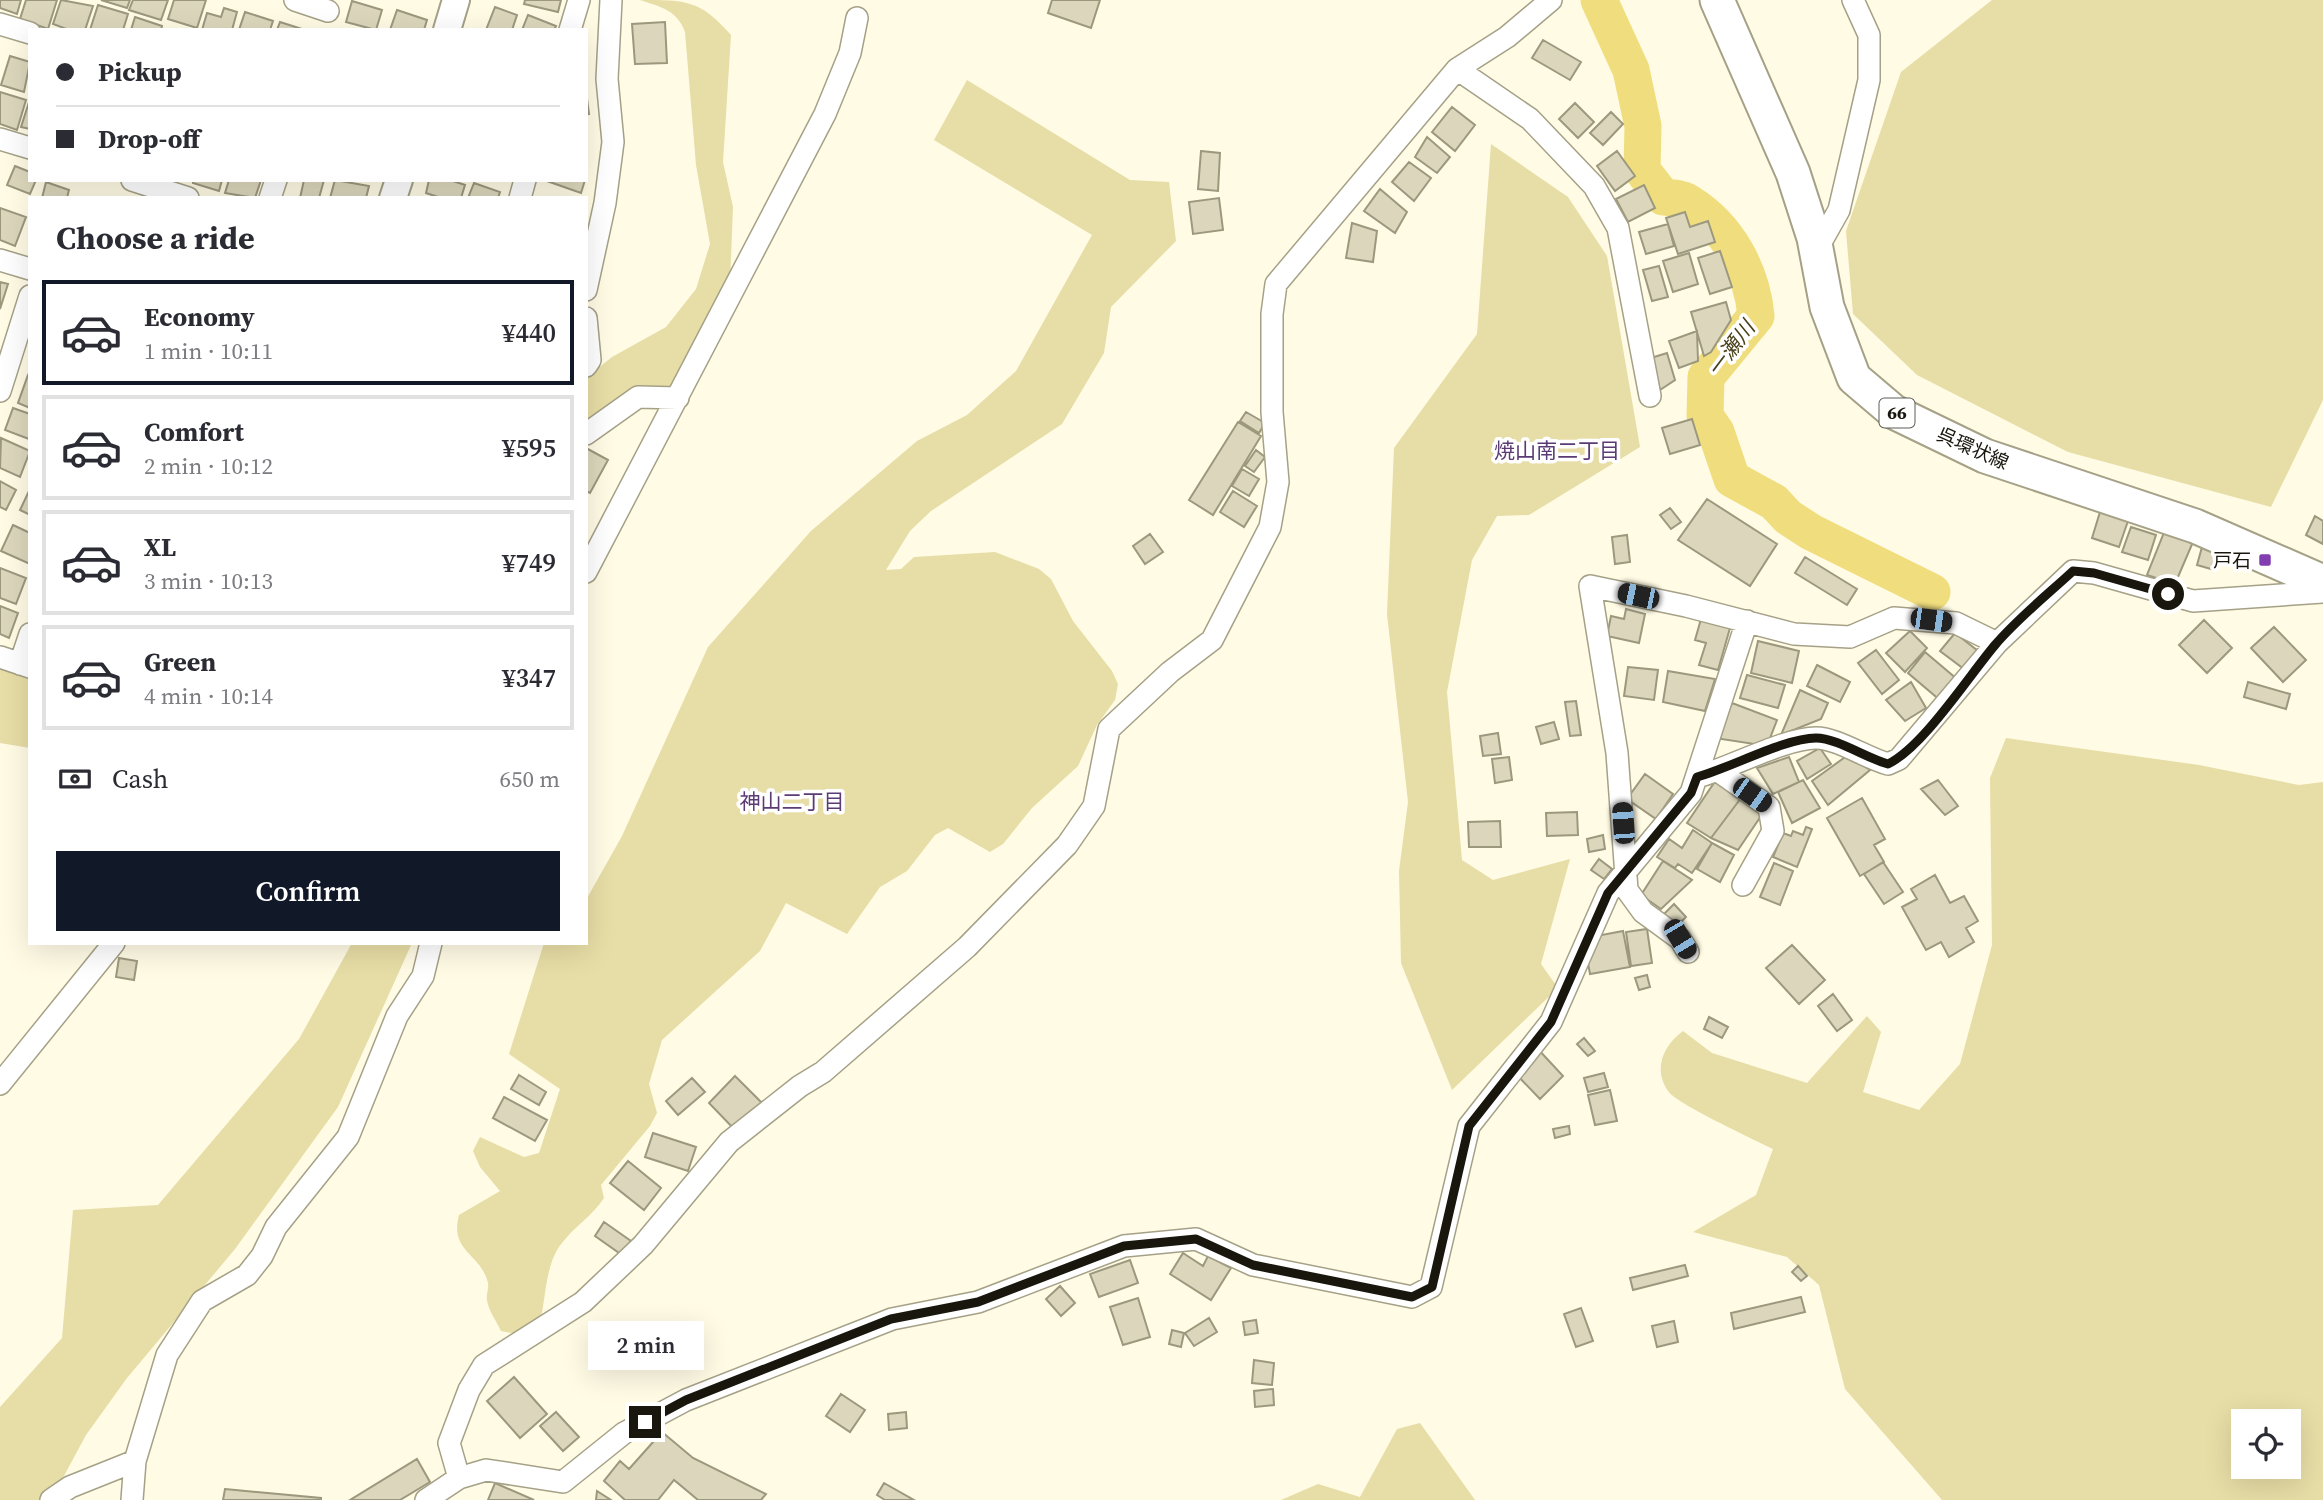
<!DOCTYPE html>
<html lang="en">
<head>
<meta charset="utf-8">
<style>
  body { margin:0; font-family:"Source Serif 4","Noto Sans JP",serif; background:#f2f2f3; color:#2b2b33; height:100vh; display:flex; flex-direction:column; font-size:26px; white-space:nowrap }
  * { box-sizing:border-box; margin:0 }
  p { font-size:23px; color:#7c7c81 }
  .icon { flex:none; width:38px; height:38px; fill:none; stroke:currentColor; stroke-width:2; stroke-linecap:round; stroke-linejoin:round }
  .map { position:relative; flex:1; overflow:hidden }
  .panel { position:absolute; left:28px; top:196px; width:560px; height:749px; display:flex; flex-direction:column; background:#fff; border-radius:0px; box-shadow:0 7px 28px #0002 }
  .panel>* { flex:none }
  .guide { position:absolute; left:28px; top:28px; width:560px; height:154px; border-radius:0px; box-shadow:0 7px 28px #0002; display:grid; align-content:center; height:154px; padding:0 28px; background:#fff }
  .controls { position:absolute; left:2231px; top:1409px; display:grid; gap:14px }
  .controls a { display:grid; place-items:center; width:70px; height:70px; border-radius:0px; background:#fff; box-shadow:0 7px 28px #0002; font-size:35px }
  .end { position:absolute; width:32px; height:32px; margin:-16px; border:9px solid #18160d; background:#fff; box-shadow:0 0 0 4px #fff }
  .from { border-radius:50% }
  .bubble { position:absolute; height:49px; border-radius:0px; background:#fff; box-shadow:0 7px 28px #0002; font-size:23px; font-weight:600; line-height:49px; text-align:center }
  .car { position:absolute; width:21px; height:42px; margin:-21px -10px; border-radius:9px; box-shadow:0 0 5px 2px #0007; background:linear-gradient(#222 24%,#8ab4d8 0 40%,#222 0 76%,#8ab4d8 0 86%,#222 0) }
  .guide b { display:flex; align-items:center; gap:24px; height:66px; font-size:26px }
  .guide b+b { border-top:2px solid #e1e1e2 }
  .guide i { width:18px; height:18px; background:#2b2b33 }
  ul { padding:0; list-style:none }
  li { display:flex; align-items:center; gap:21px; height:105px; margin:0 14px 10px; padding:0 14px; border:4px solid #e1e1e2; border-radius:0px }
  li div { flex:1 }
  li b { display:block; font-size:26px }
  li em { font-style:normal; font-weight:600 }
  li.selected { border-color:#111827 }
  li>.icon { width:63px; height:63px; stroke-width:1.5 }
  h2 { padding:0 28px; font-size:32px; line-height:84px }
  .pay { display:flex; align-items:center; gap:18px; height:77px; padding:0 28px; font-size:26px }
  .pay p { margin-inline-start:auto }
  .action { display:flex; gap:14px; margin-top:auto; padding:14px 28px }
  .action a { flex:1; height:80px; border-radius:0px; background:#111827; color:#fff; font-size:28px; font-weight:600; line-height:80px; text-align:center }
  .map>svg:first-child { display:block }
  .green { fill:#e7dda6; fill-rule:evenodd }
  .lines { fill:none; stroke-linecap:round; stroke-linejoin:round }
  .river { stroke:#f0de7e; stroke-width:37 }
  .building { fill:#dcd7bc; stroke:#9c987e; stroke-width:2 }
  .minor-casing { stroke:#a5a187; stroke-width:24 }
  .tertiary-casing { stroke:#a5a187; stroke-width:30 }
  .primary-casing { stroke:#a5a187; stroke-width:37 }
  .minor { stroke:#fff; stroke-width:21 }
  .tertiary { stroke:#fff; stroke-width:26 }
  .primary { stroke:#fff; stroke-width:33 }
  .route { stroke:#18160d; stroke-width:9 }
  .poi-dot { fill:#823db0; stroke:#fff; stroke-width:2.5 }
  .labels { text-anchor:middle; stroke-width:7; stroke-linejoin:round; paint-order:stroke }
  .shield { fill:#fff; stroke:#5d5c56; stroke-width:2 }
  .shield-label { font-size:18px; font-weight:bold; fill:#18160d }
  .street-label { font-size:19px; fill:#18160d; stroke:#fff }
  .poi-label { font-size:19px; fill:#18160d; stroke:#fff; text-anchor:end }
  .water-label { font-size:21px; font-style:italic; fill:#484018; stroke:#fff }
  .neighbourhood-label { font-size:21px; fill:#5c3b75; stroke:#fff }
</style>
</head>
<body>
<div class="map">
<svg width="2323" height="1500" viewBox="0 0 2323 1500">
  <rect width="100%" height="100%" fill="#fffbe5"/>
  <path class="green" d="M640 0C687 0 700 0 731 35L723 162 733 207 730 284 676 386 644 390 586 419V378L612 357 666 327 696 289 710 244 696 165 685 32C677 10 661 7 640 0Z
    M1992 0H2323V400L2271 507 2068 452 1917 375 1853 314 1846 231 1901 72Z
    M967 80 1130 180 1169 182 1176 241 1111 307 1104 353 1062 424 931 511 910 531 886 570 901 569 914 557 995 552 1039 569 1051 579 1073 621 1112 671 1118 684 1115 700 1097 725 1078 766 1032 808 1003 844 990 852 948 828 935 835 907 871 880 887 847 934 786 903 760 951 662 1040 649 1084 657 1113 650 1126 601 1185 604 1198C592 1216 575 1226 562 1243 546 1262 546 1294 541 1318L517 1334 501 1331C497 1322 488 1310 487 1300 486 1294 489 1289 488 1283 481 1253 449 1252 459 1215L500 1191 480 1167 473 1151 480 1137 524 1157 539 1153 560 1089 509 1054 544 943H586V900L622 836 708 647 811 531 917 441 967 415 1016 371 1092 235 934 140Z
    M1491 144 1568 197 1607 256 1640 447 1529 515 1497 516 1472 560 1447 692 1462 860 1493 880 1570 859 1541 964 1558 988 1452 1090 1401 963 1399 871 1408 802 1387 614 1394 448 1477 334Z
    M0 656 30 668V748L0 743Z
    M2006 738 2199 765 2299 785 2323 782V1500H1942L1845 1389 1819 1285 1787 1257 1693 1232 1756 1195 1773 1149C1755 1140 1675 1103 1668 1091 1653 1069 1663 1046 1683 1031L1712 1053 1807 1083 1867 1016 1881 1032 1863 1092 1919 1110 1960 1064 1992 945 1990 778ZM2244 1421H2289V1466H2244Z
    M352 943H412L338 1107 235 1249 127 1378 86 1435 51 1500H0V1407L62 1338 73 1210 158 1205 299 1039Z
    M1420 1423 1475 1500H1281L1318 1484 1360 1497 1397 1429Z"/>
  <g class="lines">
    <path class="river" d="M1599 0 1631 70 1643 126 1642 170 1663 197C1671 198 1683 198 1689 203 1729 228 1752 272 1756 316L1706 377 1705 416 1716 432 1732 479 1774 502 1788 517 1811 532 1932 592"/>
  </g>
  <path class="building" d="M0 0H21L17 14 0 8Z
    M26 0H57L48 29 20 19Z
    M61 0 93 6 85 30H69L53 24Z
    M101 0H130L127 8Z
    M133 0H168L161 20 129 10Z
    M174 0H206L197 28 168 19Z
    M525 0H561L558 12 524 4Z
    M1052 0H1100L1091 28 1048 13Z
    M352 1 382 10 376 30 346 22Z
    M98 5 128 14 123 30H90Z
    M495 7 517 15 512 30H486Z
    M224 8 237 12 232 30H202L207 13 221 17Z
    M397 10 427 20 424 30H390Z
    M245 12 273 21 270 30H239Z
    M528 15 556 26 554 30H522Z
    M135 17 162 26 161 30H131Z
    M280 22 305 30H277Z
    M665 22 667 63 635 64 632 24Z
    M1543 40 1581 62 1570 80 1532 58Z
    M10 56 30 62 24 92 1 85Z
    M586 91 589 114H586Z
    M0 92 26 100 17 130 0 124Z
    M29 102H30V129L21 127Z
    M1575 103 1594 122 1578 138 1559 119Z
    M1452 107 1475 125 1455 151 1432 132Z
    M1611 112 1623 124 1603 145 1590 133Z
    M1427 137 1450 157 1437 173 1415 157Z
    M1201 151 1220 153 1218 191 1198 189Z
    M1617 151 1635 176 1615 191 1597 166Z
    M1409 162 1431 178 1414 201 1392 182Z
    M15 166 30 172V180H36L30 194 7 185Z
    M193 180H222L219 191 193 183Z
    M229 180H261L255 198 225 193Z
    M304 180H324L319 198H300Z
    M335 180 369 186 366 198H330Z
    M429 180H450L465 185 461 198H441L426 193Z
    M544 180H585L581 193Z
    M46 182 69 190 67 198H42Z
    M474 183 500 192 498 198H468Z
    M1644 185 1655 208 1628 222 1616 199Z
    M1380 189 1407 212 1395 233 1364 211Z
    M1219 198 1223 230 1193 234 1189 202Z
    M0 208 26 217 15 246 0 240Z
    M1685 212 1690 227 1708 221 1715 242 1678 254 1666 218Z
    M1352 223 1377 231 1373 262 1346 258Z
    M1668 224 1674 246 1646 254 1639 232Z
    M1720 251 1732 287 1710 294 1698 258Z
    M1689 253 1698 284 1673 292 1663 261Z
    M1659 266 1668 297 1652 301 1643 270Z
    M0 282 8 284 0 309Z
    M1726 302 1731 320 1711 352 1704 356 1691 312Z
    M1697 331 1698 361 1679 368 1669 341Z
    M1667 353 1675 380 1660 390 1651 358Z
    M28 375 30 376V408L18 403Z
    M13 408 30 414 29 439 5 430Z
    M1246 412 1265 423 1259 433 1240 421Z
    M1692 419 1700 445 1670 454 1662 428Z
    M1238 422 1261 436 1213 515 1189 500Z
    M1 438 30 451 20 477 0 468Z
    M586 448 608 460 590 493 586 491Z
    M1256 450 1265 457 1254 472 1245 466Z
    M1242 469 1259 479 1249 496 1232 486Z
    M0 481 16 490 6 510 0 507Z
    M29 491 30 492V515L20 510Z
    M1233 491 1257 506 1244 527 1220 512Z
    M1707 499 1777 544 1750 586 1678 540Z
    M1670 508 1681 522 1671 529 1660 515Z
    M2100 512 2128 521 2119 547 2092 538Z
    M2315 516 2323 521V544L2306 535Z
    M13 525 30 533V564L1 551Z
    M2131 527 2156 535 2148 560 2122 552Z
    M2165 530 2193 542 2175 584 2147 575Z
    M1150 534 1163 552 1145 564 1133 546Z
    M1627 535 1630 562 1615 564 1612 537Z
    M2202 547 2217 551 2211 569 2197 565Z
    M1805 557 1857 589 1847 605 1795 573Z
    M0 568 26 578 16 604 0 598Z
    M0 606 18 613 9 638 0 634Z
    M1626 609 1645 614 1639 643 1607 636 1611 616 1624 619Z
    M1701 619 1730 628 1718 670 1699 665 1706 643 1695 640Z
    M2204 620 2232 648 2207 673 2179 645Z
    M2274 627 2306 660 2283 682 2251 648Z
    M1910 631 1927 648 1905 672 1886 653Z
    M1955 633 1978 651 1964 669 1940 651Z
    M1758 641 1799 651 1792 683 1751 673Z
    M1876 650 1899 680 1882 694 1858 663Z
    M1925 652 1958 680 1941 701 1908 673Z
    M1817 665 1850 682 1840 702 1807 686Z
    M1628 667 1658 670 1654 700 1624 696Z
    M1668 671 1715 679 1705 711 1663 702Z
    M1747 675 1785 685 1778 708 1740 698Z
    M1911 682 1926 708 1905 721 1886 700Z
    M2248 682 2290 694 2286 709 2244 697Z
    M1800 690 1828 703 1821 719 1781 735Z
    M1576 701 1581 735 1570 736 1565 702Z
    M1732 703 1777 720 1767 746 1715 738Z
    M1554 722 1559 739 1541 744 1536 727Z
    M1498 733 1501 754 1483 756 1480 736Z
    M1820 748 1831 764 1807 779 1797 761Z
    M1848 755 1870 770 1828 805 1812 781Z
    M1509 757 1512 780 1495 783 1492 759Z
    M1789 757 1799 782 1773 794 1757 768Z
    M1645 774 1673 794 1656 819 1627 799Z
    M1716 780 1741 798 1711 838 1687 823Z
    M1803 780 1820 808 1792 823 1778 792Z
    M1938 780 1958 806 1945 815 1921 789Z
    M1741 798 1763 813 1738 850 1711 838Z
    M1862 798 1885 839 1874 845 1884 862 1860 876 1827 818Z
    M1577 812 1578 835 1547 836 1546 813Z
    M1500 821 1501 847H1469L1468 822Z
    M1806 827 1812 829 1797 867 1773 857 1783 833 1791 836 1793 831 1803 835Z
    M1693 830 1712 843 1692 873 1678 864 1675 868 1657 857 1669 839 1682 848Z
    M1603 835 1605 849 1589 852 1587 839Z
    M1712 843 1734 855 1720 882 1697 869Z
    M1599 859 1612 869 1604 879 1591 870Z
    M1663 861 1692 880 1661 909 1641 895Z
    M1883 862 1903 892 1884 904 1864 874Z
    M1774 863 1793 871 1780 905 1760 897Z
    M1935 875 1950 903 1964 896 1978 921 1966 928 1974 942 1949 957 1941 942 1926 950 1902 907 1917 899 1911 889Z
    M1674 904 1686 917 1672 931 1660 918Z
    M1647 929 1652 963 1631 966 1626 932Z
    M1623 931 1630 967 1590 974 1586 952 1591 937Z
    M1792 945 1825 980 1799 1004 1766 968Z
    M119 958 137 961 134 980 116 977Z
    M1647 975 1650 987 1639 990 1635 978Z
    M1833 994 1852 1020 1837 1031 1818 1006Z
    M1709 1017 1728 1027 1722 1038 1704 1029Z
    M1584 1038 1595 1051 1588 1056 1577 1044Z
    M1536 1047 1563 1076 1540 1099 1512 1070Z
    M1604 1073 1608 1087 1588 1092 1584 1078Z
    M519 1075 546 1092 539 1105 511 1089Z
    M735 1076 764 1105 737 1132 709 1103Z
    M692 1078 705 1092 678 1115 666 1101Z
    M1610 1090 1617 1121 1595 1125 1588 1095Z
    M504 1097 547 1120 535 1141 493 1118Z
    M1569 1126 1570 1134 1555 1138 1553 1129Z
    M653 1133 696 1147 688 1171 645 1157Z
    M628 1161 661 1188 644 1210 610 1183Z
    M604 1222 631 1241 622 1255 595 1236Z
    M1183 1253 1203 1266 1208 1256 1231 1268 1211 1300 1170 1274Z
    M1130 1260 1138 1283 1099 1297 1090 1274Z
    M1685 1265 1688 1276 1633 1290 1630 1278Z
    M1798 1266 1807 1276 1801 1281 1792 1272Z
    M1060 1286 1075 1303 1061 1316 1046 1299Z
    M1801 1297 1805 1312 1734 1329 1731 1313Z
    M1138 1298 1150 1337 1123 1345 1110 1307Z
    M1581 1308 1593 1341 1576 1347 1564 1314Z
    M1209 1318 1217 1332 1194 1346 1185 1333Z
    M1256 1320 1258 1333 1245 1335 1243 1322Z
    M1674 1321 1678 1342 1657 1347 1652 1326Z
    M1172 1330 1184 1333 1181 1347 1169 1344Z
    M1254 1360 1274 1363 1272 1385 1252 1383Z
    M514 1377 547 1414 520 1438 487 1401Z
    M1273 1389 1274 1405 1255 1407 1254 1391Z
    M841 1394 865 1410 850 1432 826 1416Z
    M556 1412 579 1437 563 1451 540 1426Z
    M906 1412 907 1428 889 1430 888 1414Z
    M662 1432 693 1458 766 1494 761 1500H698L674 1480 658 1500H625L604 1481 620 1461 629 1469Z
    M417 1459 430 1482 400 1500H350Z
    M495 1483 534 1500H488Z
    M884 1483 914 1500H885L877 1495Z
    M225 1489 321 1498V1500H223Z
    M597 1491 611 1500H596Z"/>
  <g class="lines">
    <defs>
      <path id="minor" d="M295 0 328 11
        M0 24 30 33
        M570 30 579 0
        M1457 69 1530 119 1594 186 1618 228 1650 396
        M0 139 30 148
        M132 180 188 198
        M270 198 276 180
        M520 198 525 180
        M1816 251 1839 210 1869 80V35L1853 0
        M0 260 30 269
        M586 290 605 203 613 142 607 79 611 0
        M586 318 590 360 586 366
        M0 391 30 296
        M586 434 638 397 678 398
        M586 572 825 114 850 53 857 18
        M0 657 30 667
        M20 664 30 634
        M1718 771 1769 807 1773 831 1743 885
        M1697 777C1730 768 1785 738 1816 738 1837 738 1866 758 1888 764L1899 759 1997 643 2073 571 2094 573 2193 601 2323 592
        M1688 952 1680 939 1643 912 1627 890 1617 753 1590 586 1686 606 1794 634 1850 637 1894 618 1956 623 1997 643
        M0 1084 114 943
        M459 1478 449 1443 469 1390 484 1365 583 1302 643 1245 729 1142 800 1086 823 1072 967 947 1067 845 1094 806 1109 729 1170 672 1212 640 1270 527 1278 482 1272 412V314L1276 284 1457 69 1507 37 1551 0
        M51 1500 70 1487 135 1461
        M132 1500 135 1461 167 1355 202 1301 247 1275 262 1256 276 1227 348 1137 397 1016 423 976 431 943
        M426 1500 459 1478 486 1470 563 1482 624 1433 686 1400 892 1319 978 1302 1124 1246 1196 1239 1253 1265 1412 1297 1431 1287 1469 1126 1551 1022 1608 893 1691 793 1747 621"/>
      <path id="tertiary" d="M447 30 456 0
        M393 198 399 180"/>
      <path id="primary" d="M1717 0 1793 173 1814 238 1827 307 1854 378 1894 412 1985 456 2195 526 2323 582"/>
    </defs>
    <use href="#minor" class="minor-casing"/>
    <use href="#tertiary" class="tertiary-casing"/>
    <use href="#primary" class="primary-casing"/>
    <use href="#minor" class="minor"/>
    <use href="#tertiary" class="tertiary"/>
    <use href="#primary" class="primary"/>
  </g>
  <g class="lines">
    <path class="route" d="M645 1422 686 1400 891 1319 978 1302 1124 1246 1196 1239 1253 1265 1412 1297 1432 1287 1469 1126 1551 1022 1608 893 1691 793 1697 777C1730 768 1785 738 1816 738 1837 738 1866 758 1888 764 1923 747 1968 677 1995 645 2018 618 2047 595 2073 571L2094 573 2168 594"/>
  </g>
  <rect class="poi-dot" x="2258" y="553" width="14" height="14" rx="3.5"/>
  <g class="labels">
    <rect class="shield" x="1879.5" y="398.5" width="35" height="29" rx="5"/>
    <g class="shield-label">
      <text x="1897" y="419">66</text>
    </g>
    <g class="street-label">
      <text transform="translate(1973 448) rotate(24)" y="7">呉環状線</text>
    </g>
    <g class="poi-label">
      <text x="2251" y="567">戸石</text>
    </g>
    <g class="water-label">
      <text transform="translate(1731 349) rotate(-53)" y="7">一瀬川</text>
    </g>
    <g class="neighbourhood-label">
      <text x="1557" y="458">焼山南二丁目</text>
      <text x="792" y="809">神山二丁目</text>
    </g>
  </g>
</svg>
<div class="controls">
<a><svg class="icon" aria-label="locate" viewBox="0 0 24 24"><circle cx="12" cy="12" r="6"/><path d="M12 2v4M12 18v4M2 12h4M18 12h4"/></svg></a>
</div>
<i class="end from" style="left:2168px;top:594px"></i>
<i class="end" style="left:645px;top:1422px"></i>
<div class="bubble" style="left:588px;top:1321px;width:116px">2 min</div>
<i class="car" style="left:1638px;top:596px;rotate:282deg"></i>
<i class="car" style="left:1931px;top:620px;rotate:98deg"></i>
<i class="car" style="left:1752px;top:795px;rotate:125deg"></i>
<i class="car" style="left:1623px;top:823px;rotate:356deg"></i>
<i class="car" style="left:1680px;top:939px;rotate:149deg"></i>
<div class="guide">
<b><i class="from"></i>Pickup</b>
<b><i></i>Drop-off</b>
</div>
<section class="panel">
<h2>Choose a ride</h2>
<ul>
<li class="selected"><svg class="icon" aria-label="car" viewBox="0 0 24 24"><path d="M5 17H2v-5l4-1 3-4h7l3 4 3 1v5h-3M9 17h6M6 11h13"/><circle cx="7" cy="17" r="2"/><circle cx="17" cy="17" r="2"/></svg><div><b>Economy</b><p>1 min · 10:11</p></div><em>¥440</em></li>
<li><svg class="icon" aria-label="car" viewBox="0 0 24 24"><path d="M5 17H2v-5l4-1 3-4h7l3 4 3 1v5h-3M9 17h6M6 11h13"/><circle cx="7" cy="17" r="2"/><circle cx="17" cy="17" r="2"/></svg><div><b>Comfort</b><p>2 min · 10:12</p></div><em>¥595</em></li>
<li><svg class="icon" aria-label="car" viewBox="0 0 24 24"><path d="M5 17H2v-5l4-1 3-4h7l3 4 3 1v5h-3M9 17h6M6 11h13"/><circle cx="7" cy="17" r="2"/><circle cx="17" cy="17" r="2"/></svg><div><b>XL</b><p>3 min · 10:13</p></div><em>¥749</em></li>
<li><svg class="icon" aria-label="car" viewBox="0 0 24 24"><path d="M5 17H2v-5l4-1 3-4h7l3 4 3 1v5h-3M9 17h6M6 11h13"/><circle cx="7" cy="17" r="2"/><circle cx="17" cy="17" r="2"/></svg><div><b>Green</b><p>4 min · 10:14</p></div><em>¥347</em></li>
</ul>
<div class="pay"><svg class="icon" aria-label="cash" viewBox="0 0 24 24"><path d="M3 7h18v10H3z"/><circle cx="12" cy="12" r="2"/></svg>Cash<p>650 m</p></div>
<div class="action"><a>Confirm</a></div>
</section>
</div>
</body>
</html>
